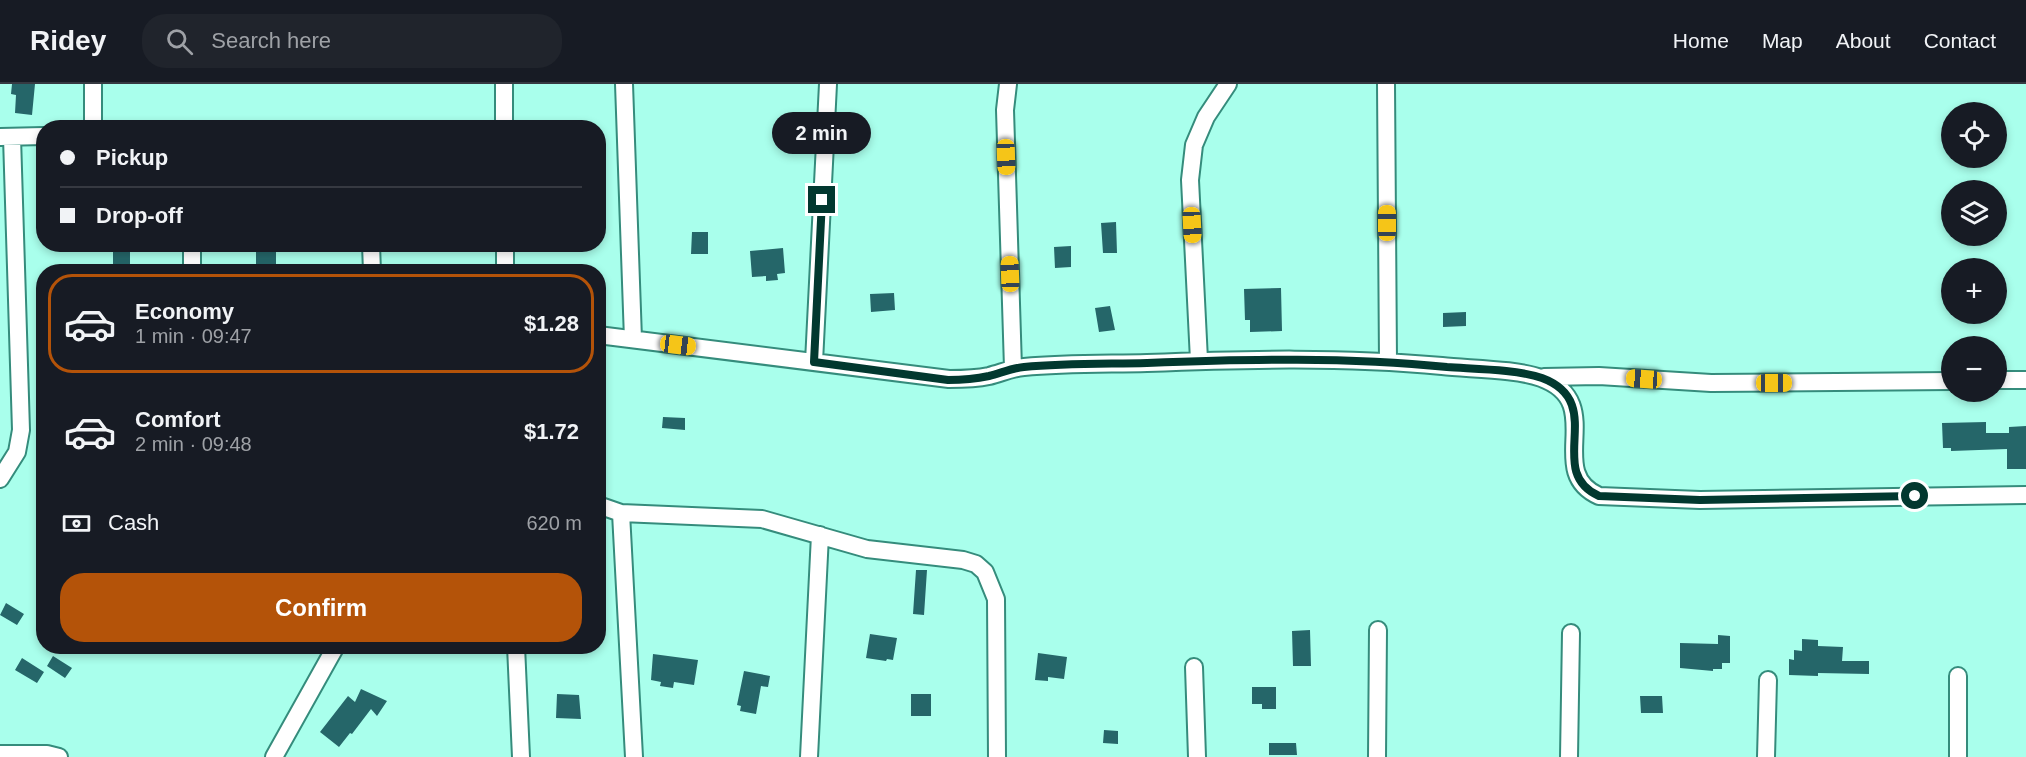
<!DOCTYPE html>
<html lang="en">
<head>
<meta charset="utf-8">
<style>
  body { margin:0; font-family:Arial,sans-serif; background:#20242c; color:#f1f3f6; height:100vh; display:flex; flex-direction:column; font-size:22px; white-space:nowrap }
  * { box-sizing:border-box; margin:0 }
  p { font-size:20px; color:#9ea1a6 }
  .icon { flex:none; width:33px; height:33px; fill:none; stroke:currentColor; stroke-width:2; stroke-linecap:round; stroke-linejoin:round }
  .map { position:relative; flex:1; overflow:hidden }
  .drawer { position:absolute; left:36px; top:180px; width:570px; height:390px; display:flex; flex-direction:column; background:#171b24; border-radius:24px; box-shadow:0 3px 9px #0003 }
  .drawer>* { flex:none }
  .banner { position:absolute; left:36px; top:36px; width:570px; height:132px; border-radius:24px; box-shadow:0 3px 9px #0003; display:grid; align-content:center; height:132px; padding:0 24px; background:#171b24 }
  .tools { position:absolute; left:1941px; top:18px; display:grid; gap:12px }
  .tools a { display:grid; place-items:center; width:66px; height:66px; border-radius:50%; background:#171b24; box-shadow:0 3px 9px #0003; font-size:30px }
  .end { position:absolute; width:27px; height:27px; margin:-14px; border:8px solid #02382f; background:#fff; box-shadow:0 0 0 3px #fff }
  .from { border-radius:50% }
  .bubble { position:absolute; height:42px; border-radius:21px; background:#171b24; box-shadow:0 3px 9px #0003; font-size:20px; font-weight:800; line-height:42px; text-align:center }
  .car { position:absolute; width:18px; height:36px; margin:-18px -9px; border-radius:8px; box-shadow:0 0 4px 2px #0007; background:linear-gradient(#f5c518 24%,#345 0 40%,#f5c518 0 76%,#345 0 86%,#f5c518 0) }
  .banner b { display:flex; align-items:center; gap:21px; height:57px; font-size:22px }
  .banner b+b { border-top:2px solid #363941 }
  .banner i { width:15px; height:15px; background:#f1f3f6 }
  ul { padding:10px 0 0; list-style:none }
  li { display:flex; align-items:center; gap:18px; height:99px; margin:0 12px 9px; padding:0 12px; border:3px solid transparent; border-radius:24px }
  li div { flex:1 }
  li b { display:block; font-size:22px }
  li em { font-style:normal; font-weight:800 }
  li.on { border-color:#b45309 }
  li>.icon { width:54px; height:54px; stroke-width:1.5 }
  .pay { display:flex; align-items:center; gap:15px; height:66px; padding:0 24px; font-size:22px }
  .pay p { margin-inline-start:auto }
  .button { display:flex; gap:12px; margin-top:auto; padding:12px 24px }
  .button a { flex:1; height:69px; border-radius:24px; background:#b45309; color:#fff; font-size:24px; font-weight:800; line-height:69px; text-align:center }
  header { display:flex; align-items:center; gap:36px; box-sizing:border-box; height:84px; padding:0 30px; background:#171b24; border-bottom:2px solid #363941 }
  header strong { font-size:28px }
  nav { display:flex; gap:33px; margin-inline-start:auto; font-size:21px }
  .search { width:420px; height:54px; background:#20242c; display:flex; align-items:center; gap:15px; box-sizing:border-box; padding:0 21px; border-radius:24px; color:#9ea1a6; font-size:22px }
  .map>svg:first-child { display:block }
  .building { fill:#256669 }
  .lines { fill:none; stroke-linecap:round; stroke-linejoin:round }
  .minor-casing { stroke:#358c7c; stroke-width:20 }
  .minor { stroke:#fff; stroke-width:16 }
  .route { stroke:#02382f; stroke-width:8 }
</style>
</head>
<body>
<header>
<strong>Ridey</strong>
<div class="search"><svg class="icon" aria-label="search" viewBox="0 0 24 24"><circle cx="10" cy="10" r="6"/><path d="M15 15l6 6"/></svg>Search here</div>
<nav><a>Home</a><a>Map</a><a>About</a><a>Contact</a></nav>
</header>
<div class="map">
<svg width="2026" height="673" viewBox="0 0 2026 673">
  <rect width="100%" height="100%" fill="#a9ffec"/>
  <path class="building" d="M12 0H35L32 31 15 29 16 11 11 10Z
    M1116 138 1117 169H1103L1101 139Z
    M692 148H708V170H691Z
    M113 160H127V167H130V181H113Z
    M256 160H276V183H256Z
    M1071 162V183L1055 184 1054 163Z
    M783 164 785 189 777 190 778 196 766 197V192L752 193 750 167Z
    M1281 204 1282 247 1250 248V236H1245L1244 205Z
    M894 209 895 226 871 228 870 210Z
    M1110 222 1115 246 1099 248 1095 224Z
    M1466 228V242L1443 243V229Z
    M663 333 685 334V346L662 344Z
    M1986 338V349H2009V343L2026 342V385H2007V365L1951 367V364H1943L1942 339Z
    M916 486H927L924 531 913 530Z
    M6 519 24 530 17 541 0 531Z
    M1310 546 1311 582H1293L1292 547Z
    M870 550 897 554 893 576 887 575 886 577 866 574Z
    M1718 551 1730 552V579H1722V585H1713V587L1680 584V559L1718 560Z
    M1802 555 1818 556V562L1843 563 1842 577H1869V590L1818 589V592L1789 591V575L1794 576V566L1802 567Z
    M1038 569 1067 573 1064 595 1048 593V597L1035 596Z
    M653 570 698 576 694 601 674 598 673 604 660 602 661 598 651 596Z
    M53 572 72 584 65 594 47 582Z
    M22 574 44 588 37 599 15 586Z
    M744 587 770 592 768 603 761 602 756 630 740 627 741 622 737 621Z
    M1252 603H1276V625H1262V620H1252Z
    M361 605 387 617 377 632 371 625 352 650 350 649 339 663 320 648 348 612 355 618Z
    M557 610 579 611 581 635 556 634Z
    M911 610H931V632H911Z
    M1640 612H1662L1663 629H1641Z
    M1104 646 1118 647V660L1103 659Z
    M1269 659H1296L1297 671H1269Z"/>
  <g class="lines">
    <defs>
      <path id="minor" d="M93 0V44
        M504 0V44
        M624 0 633 255
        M1008 0 1005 26 1013 284
        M1386 0 1388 277
        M0 53 44 52
        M192 160V188
        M371 160 372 188
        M505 160V188
        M598 251 949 295C963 295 975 295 989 292 1001 289 1012 284 1024 283 1065 279 1106 280 1147 279 1245 275 1344 273 1442 282 1469 285 1517 285 1541 294 1609 319 1543 387 1599 412L1700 416 2026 411
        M1199 276 1190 96 1194 61 1206 33 1228 0
        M814 278 828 0
        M1544 293 1599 292 1711 299 1952 297
        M1996 296H2026
        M0 395 17 368 21 346 12 53
        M598 421 621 429 634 673
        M621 429 762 435 867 465 963 476 976 480 985 488 996 515 997 673
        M516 562 521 673
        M1194 583 1197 673
        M1958 592V673
        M0 670H47L59 673
        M274 673 336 562
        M809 673 820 451
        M1377 673 1378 546
        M1569 673 1571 549
        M1766 673 1768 596"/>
    </defs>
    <use href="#minor" class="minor-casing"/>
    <use href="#minor" class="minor"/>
  </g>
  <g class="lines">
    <path class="route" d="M822 116 814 278 948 296C962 296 975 295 989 292 1001 289 1012 284 1024 283 1065 279 1106 280 1147 279 1247 275 1347 273 1447 283 1474 285 1516 285 1542 294 1609 319 1543 387 1599 412L1700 416 1915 412"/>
  </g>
</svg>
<div class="tools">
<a><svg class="icon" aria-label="locate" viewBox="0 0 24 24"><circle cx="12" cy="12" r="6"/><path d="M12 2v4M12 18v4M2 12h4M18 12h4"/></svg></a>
<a><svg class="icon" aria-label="layers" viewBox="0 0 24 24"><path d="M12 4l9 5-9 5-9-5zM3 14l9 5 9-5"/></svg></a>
<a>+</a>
<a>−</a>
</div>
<i class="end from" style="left:1915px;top:412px"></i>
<i class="end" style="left:822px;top:116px"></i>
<div class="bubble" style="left:772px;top:28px;width:99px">2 min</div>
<i class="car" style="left:1006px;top:73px;rotate:178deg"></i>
<i class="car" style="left:1387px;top:139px;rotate:0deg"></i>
<i class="car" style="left:1192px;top:141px;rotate:177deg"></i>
<i class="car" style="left:1010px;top:190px;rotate:358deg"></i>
<i class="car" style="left:678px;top:261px;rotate:97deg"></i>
<i class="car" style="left:1644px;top:295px;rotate:274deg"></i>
<i class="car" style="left:1774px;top:299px;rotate:90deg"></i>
<div class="banner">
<b><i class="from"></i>Pickup</b>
<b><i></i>Drop-off</b>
</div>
<section class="drawer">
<ul>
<li class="on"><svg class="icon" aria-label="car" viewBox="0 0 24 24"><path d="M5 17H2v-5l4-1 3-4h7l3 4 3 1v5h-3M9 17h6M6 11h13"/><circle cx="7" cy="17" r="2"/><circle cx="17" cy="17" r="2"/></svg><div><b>Economy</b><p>1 min · 09:47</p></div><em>$1.28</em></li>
<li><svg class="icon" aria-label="car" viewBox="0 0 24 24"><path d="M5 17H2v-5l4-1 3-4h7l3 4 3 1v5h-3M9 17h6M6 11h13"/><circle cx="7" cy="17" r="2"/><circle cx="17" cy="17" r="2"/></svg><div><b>Comfort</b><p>2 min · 09:48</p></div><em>$1.72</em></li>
</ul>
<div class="pay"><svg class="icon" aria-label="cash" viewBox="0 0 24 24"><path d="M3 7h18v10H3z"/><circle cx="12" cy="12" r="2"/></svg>Cash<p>620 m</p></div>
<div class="button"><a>Confirm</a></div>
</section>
</div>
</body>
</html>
